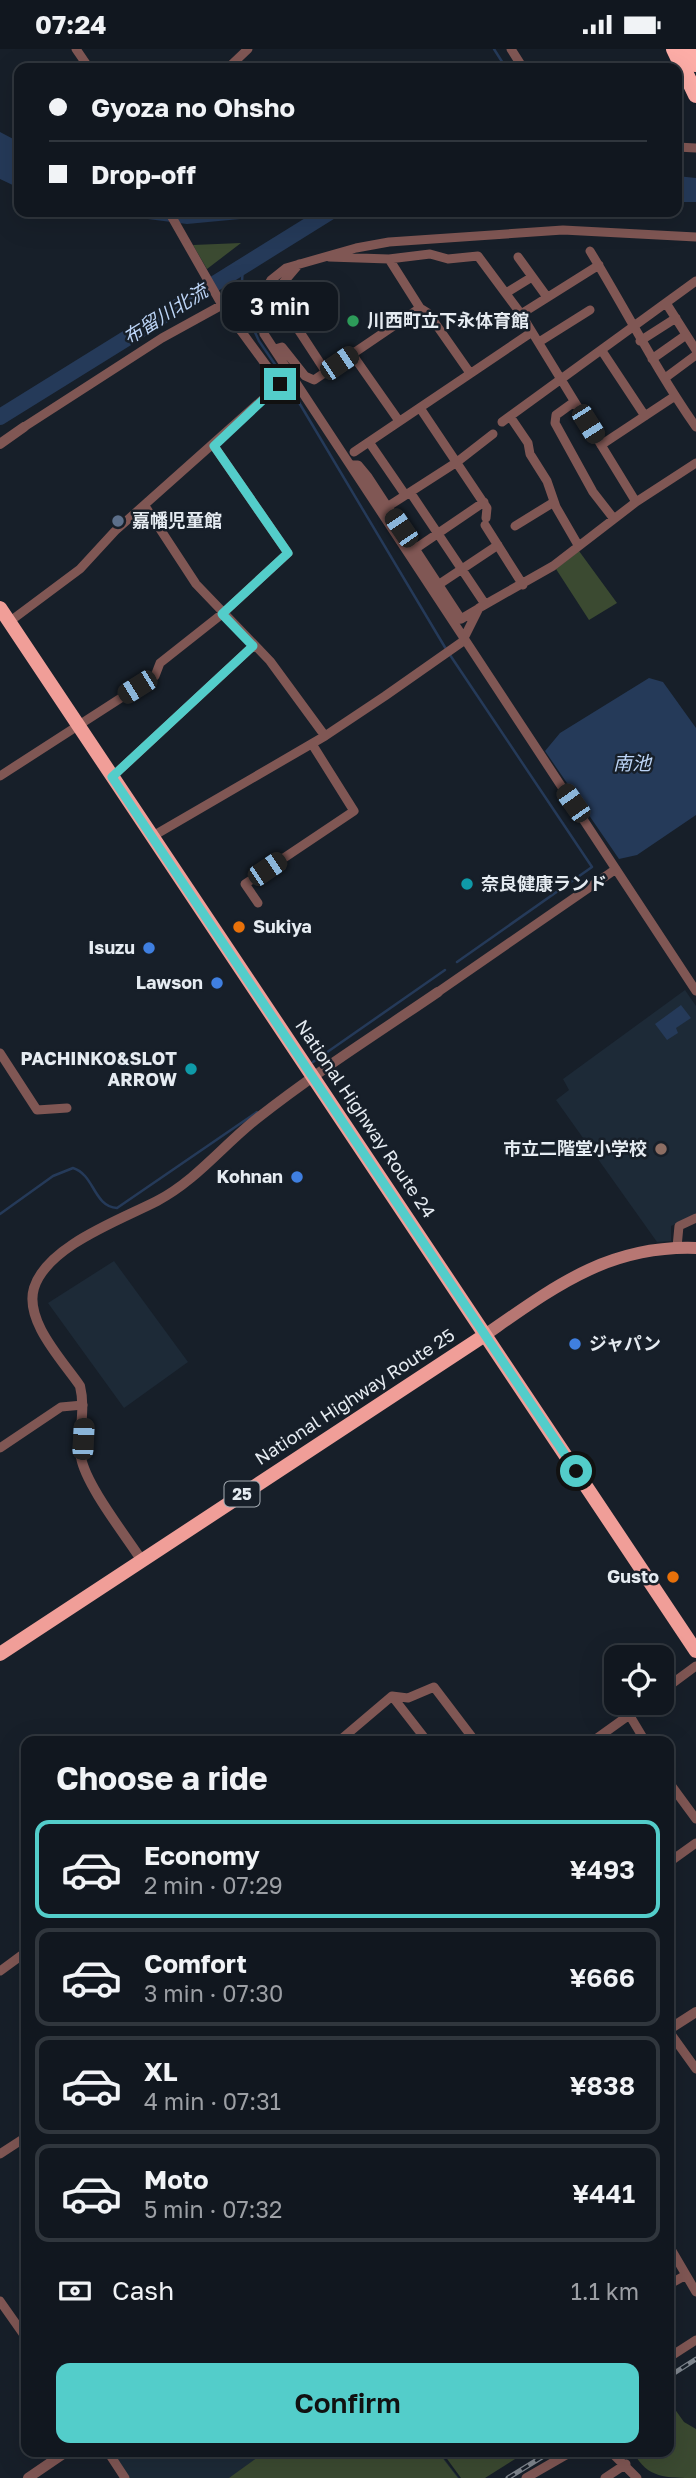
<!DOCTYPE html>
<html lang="en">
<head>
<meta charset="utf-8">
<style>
  body { margin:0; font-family:"Golos Text","Noto Sans JP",sans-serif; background:#1e242c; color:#f1f3f6; height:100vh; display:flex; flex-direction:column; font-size:26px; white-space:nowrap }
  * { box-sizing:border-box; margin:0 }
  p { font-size:23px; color:#9c9fa4 }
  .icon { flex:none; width:38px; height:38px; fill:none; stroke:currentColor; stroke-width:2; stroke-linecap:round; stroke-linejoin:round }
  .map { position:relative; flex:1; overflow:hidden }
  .details { position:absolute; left:21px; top:1687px; width:653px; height:721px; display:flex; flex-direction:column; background:#11171f; border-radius:14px; box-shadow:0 7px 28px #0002,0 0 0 2px #30363d }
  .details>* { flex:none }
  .hud { position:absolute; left:14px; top:14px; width:668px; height:154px; border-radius:14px; box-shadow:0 7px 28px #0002,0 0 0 2px #30363d; display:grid; align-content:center; height:154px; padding:0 35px; background:#11171f }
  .controls { position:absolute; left:604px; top:1596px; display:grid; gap:14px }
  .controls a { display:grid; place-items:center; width:70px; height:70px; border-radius:14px; background:#11171f; box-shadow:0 7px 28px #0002,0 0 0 2px #30363d; font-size:35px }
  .end { position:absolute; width:32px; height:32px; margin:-16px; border:9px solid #53cdca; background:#111; box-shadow:0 0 0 4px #111 }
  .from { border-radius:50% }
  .bubble { position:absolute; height:49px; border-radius:14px; background:#11171f; box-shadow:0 7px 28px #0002,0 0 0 2px #30363d; font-size:23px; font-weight:600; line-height:49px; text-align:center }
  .car { position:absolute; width:21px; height:42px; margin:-21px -10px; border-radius:9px; box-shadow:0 0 5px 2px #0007; background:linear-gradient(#222 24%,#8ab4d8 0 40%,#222 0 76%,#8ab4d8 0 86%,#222 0) }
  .hud b { display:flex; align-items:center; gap:24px; height:66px; font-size:26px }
  .hud b+b { border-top:2px solid #30363d }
  .hud i { width:18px; height:18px; background:#f1f3f6 }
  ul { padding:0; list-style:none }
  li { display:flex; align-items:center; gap:21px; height:98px; margin:0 14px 10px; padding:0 21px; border:4px solid #30363d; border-radius:14px }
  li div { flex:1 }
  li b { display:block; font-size:26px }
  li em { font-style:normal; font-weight:600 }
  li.active { border-color:#53cdca }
  li>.icon { width:63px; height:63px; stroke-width:1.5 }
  h2 { padding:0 35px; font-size:32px; line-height:84px }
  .pay { display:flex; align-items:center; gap:18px; height:77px; padding:0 35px; font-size:26px }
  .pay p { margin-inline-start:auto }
  .primary-button { display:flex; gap:14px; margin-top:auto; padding:14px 35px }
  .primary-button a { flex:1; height:80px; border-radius:14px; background:#53cdca; color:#111; font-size:28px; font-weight:600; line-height:80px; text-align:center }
  .status { display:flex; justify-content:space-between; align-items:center; height:49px; padding:0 35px; background:#11171f; direction:ltr }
  .status svg { height:19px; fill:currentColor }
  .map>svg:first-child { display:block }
  .built { fill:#1d2a37 }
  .green { fill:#3b4a31 }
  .water { fill:#253a59 }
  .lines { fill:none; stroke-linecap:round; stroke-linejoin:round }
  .stream { stroke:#253a59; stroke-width:2.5 }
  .river { stroke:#253a59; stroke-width:16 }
  .minor { stroke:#805754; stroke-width:9 }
  .tertiary { stroke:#805754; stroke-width:10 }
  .secondary { stroke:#b77773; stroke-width:12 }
  .trunk { stroke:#f09e98; stroke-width:14 }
  .motorway { stroke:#fdada7; stroke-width:16 }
  .rail-casing { stroke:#7f868e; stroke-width:5 }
  .rail { stroke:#171f29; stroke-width:2.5; stroke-dasharray:8; stroke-linecap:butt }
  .route { stroke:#53cdca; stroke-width:9 }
  .leisure-dot { fill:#2e9e5b; stroke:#171f29; stroke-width:2.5 }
  .service-dot { fill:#5c6f8a; stroke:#171f29; stroke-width:2.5 }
  .culture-dot { fill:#0f9aa8; stroke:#171f29; stroke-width:2.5 }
  .food-dot { fill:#e8710a; stroke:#171f29; stroke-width:2.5 }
  .shop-dot { fill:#3f7fe0; stroke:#171f29; stroke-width:2.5 }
  .education-dot { fill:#8d6e63; stroke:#171f29; stroke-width:2.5 }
  .labels { text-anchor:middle; stroke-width:5; stroke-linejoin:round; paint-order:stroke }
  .shield { fill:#171f29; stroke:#a7aeb5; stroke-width:2 }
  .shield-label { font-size:16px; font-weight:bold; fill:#e5ebf1 }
  .poi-label { font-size:18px; font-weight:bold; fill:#e5ebf1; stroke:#171f29; text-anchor:end }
  .street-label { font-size:18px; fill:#e5ebf1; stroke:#171f29 }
  .water-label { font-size:19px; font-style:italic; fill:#bcd4f6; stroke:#171f29 }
</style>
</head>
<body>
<div class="status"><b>07:24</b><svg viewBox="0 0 49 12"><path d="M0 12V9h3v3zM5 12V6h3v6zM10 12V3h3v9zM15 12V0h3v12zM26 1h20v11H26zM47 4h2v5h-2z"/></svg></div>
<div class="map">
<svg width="696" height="2429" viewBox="0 0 696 2429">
  <rect width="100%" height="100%" fill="#171f29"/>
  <path class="built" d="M685 941 696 957V1166L671 1177V1192L657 1193 556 1051 569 1041 563 1030Z
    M114 1212 188 1313 124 1359 48 1254Z
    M111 2403H439L459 2429H127Z"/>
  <path class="green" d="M241 194 207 220 193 196Z
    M579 502 617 554 589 571 556 520Z
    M669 2352 684 2373 696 2380V2429C666 2429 647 2429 634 2404L668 2403Z
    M265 2403H438L458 2429H229Z
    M442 2403H526L485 2429H461Z"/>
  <path class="water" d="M0 83 19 93V139L0 130Z
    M677 127 696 129V153H677Z
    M93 163H314L187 175Z
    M649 629 663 633 696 679V766L637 806 619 810 545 702 560 684Z
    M681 956 691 969 676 979 678 984 667 991 655 975Z"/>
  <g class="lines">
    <path class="stream" d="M494 0 506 19
      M241 251 243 215
      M243 257 259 292 285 330 446 600
      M450 606 592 818 457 913
      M313 1013 445 921
      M0 1165 53 1127 73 1119C95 1126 93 1157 117 1159L257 1063"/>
    <path class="river" d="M0 368 330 163"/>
    <path class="minor" d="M76 0 89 19
      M511 0 523 19
      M228 19 248 0
      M677 98 696 99
      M696 188 563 181 389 193 356 199 286 219 271 231 259 251 264 285 696 942
      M590 202C626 261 656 321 696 378
      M329 208 389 210 430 205 448 210 478 207 521 265 636 453
      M518 208 547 248
      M389 210 420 259 428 264 470 324
      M299 215 276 242 277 248 326 323
      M506 244 532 228
      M666 254 696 301
      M521 265 599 216
      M640 292 676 269
      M539 293 590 261
      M275 300 282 298 305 327 314 331 420 259
      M602 302 645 367
      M352 305 399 372
      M652 310 686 286
      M665 329 696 306
      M574 353 556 366 555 374 593 443 614 470
      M420 359 487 459 486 469
      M511 369 528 394 530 405 547 432 556 458 578 496
      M502 373 696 232
      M24 378 162 289 222 256 259 251
      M369 393 404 444 412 446 485 555
      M601 396 675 347
      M354 403 532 283
      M353 416H358L368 428 461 570 478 560
      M145 457 196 535 270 612 325 687
      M387 458 457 413 493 385
      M485 476 523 536
      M515 477 554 453
      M415 500 484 453
      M438 536 498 496
      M9 573 80 520 115 482 280 335 222 256 169 163
      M0 727 155 627 160 614 222 565 288 504 214 397
      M112 728 253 597
      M153 787 325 687 385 647 462 593 479 559 553 517 636 453 696 414
      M258 854 245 835 354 762 312 695
      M438 943 616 820
      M0 1004 37 1061 67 1059
      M677 1198 679 1177 696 1169
      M0 1399 61 1358 83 1356
      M662 1642 696 1617
      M392 1647 427 1692
      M630 1667 645 1692
      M339 1692 392 1647 408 1649 434 1638 475 1692
      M593 1692 646 1654
      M668 1732 696 1770
      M668 1814 696 1794
      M0 1922 26 1903
      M668 1981 696 2020
      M0 2105 26 2088
      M668 2195 696 2243
      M668 2236 686 2226
      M0 2252 26 2289
      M668 2309 696 2291
      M108 2403 125 2429
      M611 2403 637 2429
      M526 2429 571 2403
      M605 2429 626 2415"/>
    <path class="tertiary" d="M0 395 24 378
      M142 1512C126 1487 85 1435 81 1408 78 1384 86 1361 80 1337 63 1312 24 1272 34 1239 47 1197 120 1171 157 1152 197 1131 224 1095 259 1068 316 1023 378 984 438 943
      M668 1981 696 1963
      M28 2429 66 2403"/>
    <path class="secondary" d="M485 1286C554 1238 608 1196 696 1199"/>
    <path class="trunk" d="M0 559 696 1602
      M0 1605 485 1286"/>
    <path class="motorway" d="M674 0 696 46
      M689 0 696 15"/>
    <defs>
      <path id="rail" d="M668 2328 696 2310
        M508 2429 550 2403"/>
    </defs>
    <use href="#rail" class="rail-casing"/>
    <use href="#rail" class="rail"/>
  </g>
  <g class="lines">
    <path class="route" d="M280 335 214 397 288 504 222 565 253 597 112 728 576 1422"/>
  </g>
  <circle class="leisure-dot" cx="353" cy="272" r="7"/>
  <circle class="service-dot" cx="118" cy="472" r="7"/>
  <g class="culture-dot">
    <circle cx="467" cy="835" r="7"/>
    <circle cx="191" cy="1020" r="7"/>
  </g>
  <g class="food-dot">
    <circle cx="239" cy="878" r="7"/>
    <circle cx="673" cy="1528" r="7"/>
  </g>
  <g class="shop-dot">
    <circle cx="149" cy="899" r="7"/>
    <circle cx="217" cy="934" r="7"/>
    <circle cx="297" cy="1128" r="7"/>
    <circle cx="575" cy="1295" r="7"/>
  </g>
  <circle class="education-dot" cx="661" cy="1100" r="7"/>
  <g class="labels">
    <rect class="shield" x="224.5" y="1432.5" width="35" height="25" rx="5"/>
    <g class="shield-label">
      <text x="242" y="1451">25</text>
    </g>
    <g class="poi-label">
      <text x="367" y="278" text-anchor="start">川西町立下永体育館</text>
      <text x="132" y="478" text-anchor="start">嘉幡児童館</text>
      <text x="481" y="841" text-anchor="start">奈良健康ランド</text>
      <text x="253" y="884" text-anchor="start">Sukiya</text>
      <text x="135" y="905">Isuzu</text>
      <text x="203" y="940">Lawson</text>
      <text x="177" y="1016">PACHINKO&amp;SLOT<tspan x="177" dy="21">ARROW</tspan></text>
      <text x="647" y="1106">市立二階堂小学校</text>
      <text x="283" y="1134">Kohnan</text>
      <text x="589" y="1301" text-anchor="start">ジャパン</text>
      <text x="659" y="1534">Gusto</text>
    </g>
    <g class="street-label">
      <text transform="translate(365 1070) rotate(56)" y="6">National Highway Route 24</text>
      <text transform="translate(355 1348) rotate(-33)" y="6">National Highway Route 25</text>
    </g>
    <g class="water-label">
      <text transform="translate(165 265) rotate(-32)" y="7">布留川北流</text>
      <text x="632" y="721">南池</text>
    </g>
  </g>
</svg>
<div class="controls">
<a><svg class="icon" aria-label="locate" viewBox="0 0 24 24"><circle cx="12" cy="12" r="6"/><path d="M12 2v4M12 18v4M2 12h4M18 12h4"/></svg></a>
</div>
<i class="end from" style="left:576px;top:1422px"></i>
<i class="end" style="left:280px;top:335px"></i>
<div class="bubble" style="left:222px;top:233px;width:116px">3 min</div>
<i class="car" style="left:339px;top:314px;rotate:56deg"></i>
<i class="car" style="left:588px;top:375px;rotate:148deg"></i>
<i class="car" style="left:401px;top:479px;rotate:326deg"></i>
<i class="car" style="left:137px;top:638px;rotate:238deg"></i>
<i class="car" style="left:573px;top:754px;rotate:325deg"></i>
<i class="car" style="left:267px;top:820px;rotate:56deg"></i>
<i class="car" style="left:83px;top:1390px;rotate:3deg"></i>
<div class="hud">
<b><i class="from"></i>Gyoza no Ohsho</b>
<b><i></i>Drop-off</b>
</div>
<section class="details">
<h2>Choose a ride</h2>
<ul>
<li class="active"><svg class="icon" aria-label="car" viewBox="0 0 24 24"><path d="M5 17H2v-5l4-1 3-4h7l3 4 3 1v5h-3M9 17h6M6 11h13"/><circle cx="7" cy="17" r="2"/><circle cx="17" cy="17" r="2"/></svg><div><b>Economy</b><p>2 min · 07:29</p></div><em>¥493</em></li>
<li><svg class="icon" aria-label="car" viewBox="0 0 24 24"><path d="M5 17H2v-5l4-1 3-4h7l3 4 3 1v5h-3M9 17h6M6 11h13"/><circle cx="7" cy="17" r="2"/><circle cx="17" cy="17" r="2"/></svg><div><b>Comfort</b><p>3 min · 07:30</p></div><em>¥666</em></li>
<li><svg class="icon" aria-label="car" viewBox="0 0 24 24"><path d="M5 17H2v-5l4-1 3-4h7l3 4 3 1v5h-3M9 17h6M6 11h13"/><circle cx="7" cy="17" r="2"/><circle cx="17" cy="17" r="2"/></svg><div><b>XL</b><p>4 min · 07:31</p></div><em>¥838</em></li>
<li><svg class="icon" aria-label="car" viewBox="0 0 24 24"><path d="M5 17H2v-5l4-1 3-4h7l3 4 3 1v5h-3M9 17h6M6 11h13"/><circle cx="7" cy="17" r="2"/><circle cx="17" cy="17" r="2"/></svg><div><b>Moto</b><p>5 min · 07:32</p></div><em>¥441</em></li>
</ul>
<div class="pay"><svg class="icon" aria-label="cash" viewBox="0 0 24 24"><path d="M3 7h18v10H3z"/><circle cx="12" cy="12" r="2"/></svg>Cash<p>1.1 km</p></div>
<div class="primary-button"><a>Confirm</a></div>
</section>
</div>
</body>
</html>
